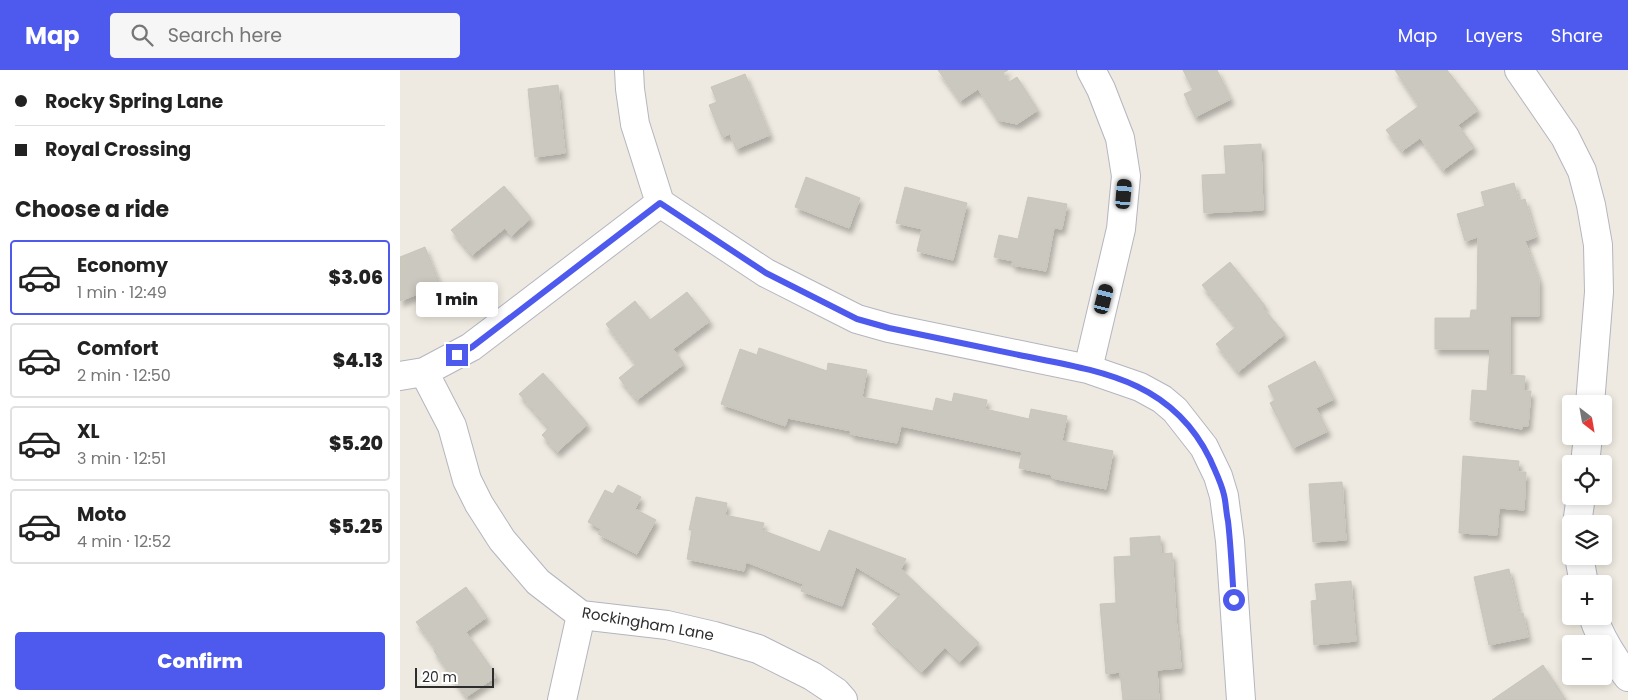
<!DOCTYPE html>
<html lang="en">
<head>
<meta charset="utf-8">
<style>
  body { margin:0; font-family:Poppins,sans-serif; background:#f6f6f6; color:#222; height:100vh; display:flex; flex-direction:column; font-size:19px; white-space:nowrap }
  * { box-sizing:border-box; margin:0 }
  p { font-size:16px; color:#767676 }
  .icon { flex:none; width:28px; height:28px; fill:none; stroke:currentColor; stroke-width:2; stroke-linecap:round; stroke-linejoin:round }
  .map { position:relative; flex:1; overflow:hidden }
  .details { display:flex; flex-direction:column; background:#fff; width:400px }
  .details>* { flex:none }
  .banner { display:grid; align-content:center; height:110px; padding:0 15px; background:#fff }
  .needle { width:32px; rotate:149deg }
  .buttons { position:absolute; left:1162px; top:325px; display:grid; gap:10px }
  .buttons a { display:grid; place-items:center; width:50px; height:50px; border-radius:5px; background:#fff; box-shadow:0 2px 8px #0003; font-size:25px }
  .scale { position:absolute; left:15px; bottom:12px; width:79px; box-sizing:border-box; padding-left:5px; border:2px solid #2d2d2d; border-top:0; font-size:14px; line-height:18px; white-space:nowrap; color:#2d2d2d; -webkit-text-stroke:4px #fff; paint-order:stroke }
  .end { position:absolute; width:22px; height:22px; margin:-11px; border:6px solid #4e59ee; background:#fff; box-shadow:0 0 0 2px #fff }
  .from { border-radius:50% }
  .bubble { position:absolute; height:35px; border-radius:5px; background:#fff; box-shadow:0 2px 8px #0003; font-size:16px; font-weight:800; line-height:35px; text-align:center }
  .car { position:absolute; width:15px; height:30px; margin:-15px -8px; border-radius:6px; box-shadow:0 0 4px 1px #0007; background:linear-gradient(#222 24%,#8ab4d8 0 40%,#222 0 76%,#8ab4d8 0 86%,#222 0) }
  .banner b { display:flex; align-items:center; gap:18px; height:48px; font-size:19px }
  .banner b+b { border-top:1px solid #e0e0e0 }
  .banner i { width:12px; height:12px; background:#222 }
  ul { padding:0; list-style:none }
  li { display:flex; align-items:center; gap:15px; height:75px; margin:0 10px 8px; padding:0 5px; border:2px solid #e0e0e0; border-radius:5px }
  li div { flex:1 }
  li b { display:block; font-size:19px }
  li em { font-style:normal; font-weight:800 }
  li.current { border-color:#4e59ee }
  li>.icon { width:45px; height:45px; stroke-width:1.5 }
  h2 { padding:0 15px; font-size:22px; line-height:60px }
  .action { display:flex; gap:10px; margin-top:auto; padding:10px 15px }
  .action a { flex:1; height:58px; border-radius:5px; background:#4e59ee; color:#fff; font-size:20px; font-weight:800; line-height:58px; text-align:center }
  header { display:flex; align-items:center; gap:30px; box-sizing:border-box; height:70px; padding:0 25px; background:#4e59ee; color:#fff }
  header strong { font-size:24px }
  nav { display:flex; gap:28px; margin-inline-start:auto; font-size:18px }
  .search { width:350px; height:45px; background:#f6f6f6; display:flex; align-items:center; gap:12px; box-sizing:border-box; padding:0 18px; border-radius:5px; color:#767676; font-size:19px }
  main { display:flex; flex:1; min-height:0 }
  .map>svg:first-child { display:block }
  .building { fill:#cac8bf; stroke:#c9c6bb; filter:url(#shadow) }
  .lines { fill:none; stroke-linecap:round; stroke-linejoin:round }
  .minor-casing { stroke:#b4b5bf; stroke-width:30 }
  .minor { stroke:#fff; stroke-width:28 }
  .route { stroke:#4e59ee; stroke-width:6 }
  .labels { text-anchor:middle; stroke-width:4; stroke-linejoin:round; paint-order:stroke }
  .street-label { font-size:15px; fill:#2d2d2d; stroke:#fff }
</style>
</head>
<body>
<header>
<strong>Map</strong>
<div class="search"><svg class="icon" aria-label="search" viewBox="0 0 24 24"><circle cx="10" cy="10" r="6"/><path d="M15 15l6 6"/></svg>Search here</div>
<nav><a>Map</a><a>Layers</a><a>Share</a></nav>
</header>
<main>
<section class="details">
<div class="banner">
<b><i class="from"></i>Rocky Spring Lane</b>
<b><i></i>Royal Crossing</b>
</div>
<h2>Choose a ride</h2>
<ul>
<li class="current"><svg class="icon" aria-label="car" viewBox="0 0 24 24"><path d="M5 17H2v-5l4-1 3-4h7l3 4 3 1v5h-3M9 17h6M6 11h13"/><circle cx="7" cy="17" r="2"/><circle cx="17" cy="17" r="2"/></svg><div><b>Economy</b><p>1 min · 12:49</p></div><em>$3.06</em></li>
<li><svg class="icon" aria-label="car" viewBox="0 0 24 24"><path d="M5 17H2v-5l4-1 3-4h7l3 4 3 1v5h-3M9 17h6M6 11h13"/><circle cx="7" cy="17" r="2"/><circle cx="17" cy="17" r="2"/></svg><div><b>Comfort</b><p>2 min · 12:50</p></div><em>$4.13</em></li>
<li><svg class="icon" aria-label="car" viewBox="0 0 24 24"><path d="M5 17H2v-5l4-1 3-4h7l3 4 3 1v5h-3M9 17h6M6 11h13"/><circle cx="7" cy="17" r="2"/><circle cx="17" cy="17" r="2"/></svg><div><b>XL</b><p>3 min · 12:51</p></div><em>$5.20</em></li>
<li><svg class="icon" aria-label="car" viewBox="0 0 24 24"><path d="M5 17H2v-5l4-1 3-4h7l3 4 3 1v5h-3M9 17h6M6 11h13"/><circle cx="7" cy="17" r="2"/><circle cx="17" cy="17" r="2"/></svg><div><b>Moto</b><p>4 min · 12:52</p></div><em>$5.25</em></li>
</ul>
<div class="action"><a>Confirm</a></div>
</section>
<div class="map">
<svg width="1228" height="630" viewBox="0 0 1228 630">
  <defs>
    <filter id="shadow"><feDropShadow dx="3" dy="5.5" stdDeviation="2.5" flood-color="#0004"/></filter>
  </defs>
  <rect width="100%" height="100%" fill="#eeeae1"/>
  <path class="building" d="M538 0H608L603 3 609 12 617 7 638 40 617 54 598 50 578 19 560 31Z
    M783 0H817L831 29 795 47 784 24 793 20Z
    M995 0H1047L1078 40 1058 55 1074 77 1043 100 1020 68 1002 81 986 60 1019 36Z
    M345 4 370 65 336 79 330 64 322 67 309 35 317 32 311 17Z
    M158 15 165 83 135 87 128 19Z
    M861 74 863 140 804 143 802 105 826 104 824 76Z
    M406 107 460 128 449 158 395 137Z
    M1114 113 1119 131 1125 129 1136 167 1125 171 1139 210V246H1110V305L1125 306 1124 321H1131L1128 356H1122V359L1070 350 1072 320 1087 321 1090 279H1035V248H1070L1071 240H1077L1078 167 1065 171 1057 144 1085 136 1081 122Z
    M104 116 131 148 111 166 105 158 72 185 51 160Z
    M505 117 567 133 553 190 517 181 522 159 496 153Z
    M628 127 667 134 662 159 654 158 646 201 612 195 613 191 594 187 599 165 618 169Z
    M25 177 40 215 0 231V187Z
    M830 192 866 237 863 238 885 264 838 302 816 274 836 257 802 215Z
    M287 222 310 251 273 279 284 294 237 330 219 308 236 294 206 254 235 231 250 250Z
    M359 278 427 301 428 293 467 300 462 327 533 341 536 328 552 332 554 323 587 330 585 339 629 349 631 339 667 346 662 371 713 381 706 419 652 408V405L619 398 622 382 501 356 497 373 450 364 451 361 388 348 385 356 321 334 340 279 357 285Z
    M915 291 934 329 916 338 928 361 893 378 870 333 875 330 868 316Z
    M143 303 188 354 157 382 142 365 149 358 119 324Z
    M1063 386 1119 391 1118 402H1126L1124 440 1099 438 1097 465 1059 463Z
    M942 412 946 470 913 472 909 414Z
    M218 415 241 427 235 439 256 450 237 484 198 464 201 459 188 452 205 420 213 424Z
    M296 427 327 433 325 445 364 453 362 460 420 482 429 460 506 489 501 499 579 573 559 592 545 577 522 602 472 554 501 524 456 497 442 536 401 521 403 514 346 492 344 501 287 489 292 460H289Z
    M760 466 761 484 772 483 777 561H778L781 598 757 600 759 630H723L720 602 706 604 700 534 716 533 714 487 731 486 730 468Z
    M1109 499 1119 543H1123L1128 567 1089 575 1074 507Z
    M951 511 956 571 914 575 911 531 917 530 915 514Z
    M66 517 87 547 66 562 97 606 66 627 34 581 36 579 16 552Z
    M1143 595 1166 630H1092Z"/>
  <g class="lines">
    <defs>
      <path id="minor" d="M229 0 230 19 235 54 260 133 366 203 457 249 489 258 688 299 740 317 762 329 775 340 804 377 818 406 824 426 830 471 841 630
        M1119 0 1165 67 1182 101 1191 135 1198 175 1199 222 1190 334
        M688 299 721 159 726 106 720 68 701 19 691 0
        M24 302 52 356 67 410 79 434 102 470 138 512 181 545 267 555 314 566 358 579 412 606 436 622 443 630
        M0 306 24 302 71 277 260 133
        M1185 394 1188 366
        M1177 454 1181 426
        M1179 486 1184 514
        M1193 546C1201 570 1213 588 1228 607
        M162 630 181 545"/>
    </defs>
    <use href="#minor" class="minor-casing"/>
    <use href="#minor" class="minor"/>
  </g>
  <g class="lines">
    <path class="route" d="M57 285 72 277 260 133 366 203 457 249 489 258C532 267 576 276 619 285 698 301 771 309 810 389 815 401 821 412 824 425 826 433 826 442 828 451 831 477 832 504 834 530"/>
  </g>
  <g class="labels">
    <g class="street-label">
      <text transform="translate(248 554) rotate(10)" y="5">Rockingham Lane</text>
    </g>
  </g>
</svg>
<div class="buttons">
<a><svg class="needle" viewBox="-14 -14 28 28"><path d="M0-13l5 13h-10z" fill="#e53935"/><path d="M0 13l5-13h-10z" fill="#767676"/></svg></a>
<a><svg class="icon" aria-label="locate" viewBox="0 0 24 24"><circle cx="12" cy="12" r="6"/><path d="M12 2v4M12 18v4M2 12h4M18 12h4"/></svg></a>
<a><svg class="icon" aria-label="layers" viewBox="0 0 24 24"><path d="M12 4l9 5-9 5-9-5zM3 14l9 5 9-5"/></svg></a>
<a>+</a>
<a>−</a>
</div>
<div class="scale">20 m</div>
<i class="end from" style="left:834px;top:530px"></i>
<i class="end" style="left:57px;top:285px"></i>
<div class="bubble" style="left:16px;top:212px;width:82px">1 min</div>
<i class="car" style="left:724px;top:124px;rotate:5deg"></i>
<i class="car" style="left:704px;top:229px;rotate:14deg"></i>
</div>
</main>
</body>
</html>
